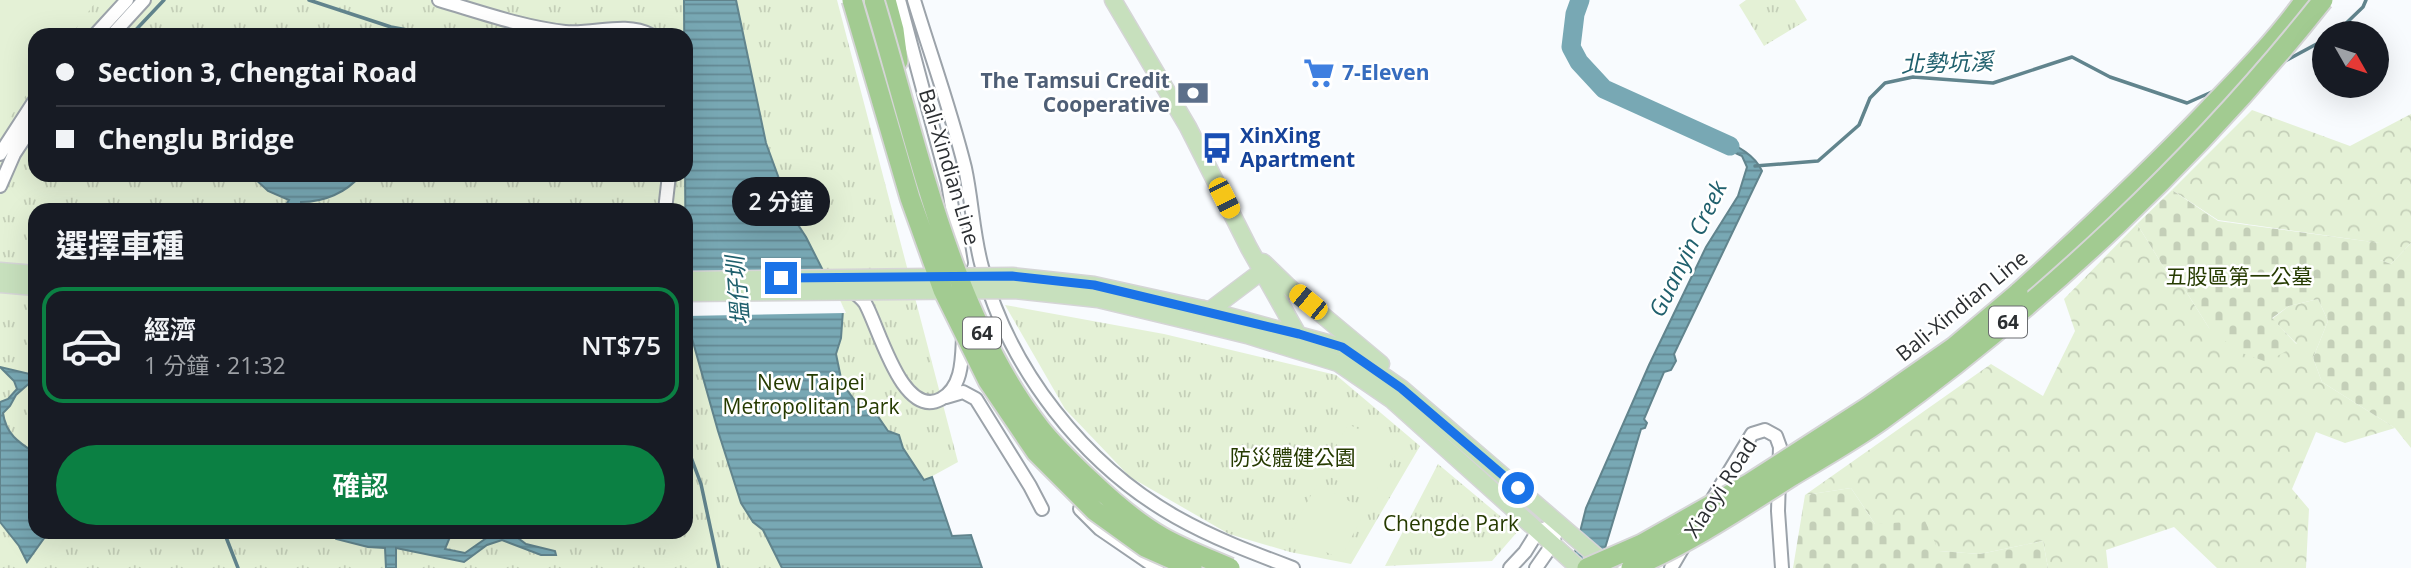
<!DOCTYPE html>
<html lang="zh-TW">
<head>
<meta charset="utf-8">
<style>
  body { margin:0; font-family:"Open Sans","Noto Sans TC",sans-serif; background:#242831; color:#f1f3f6; height:100vh; display:flex; flex-direction:column; font-size:26px; white-space:nowrap }
  * { box-sizing:border-box; margin:0 }
  p { font-size:23px; color:#9ea1a6 }
  .icon { flex:none; width:38px; height:38px; fill:none; stroke:currentColor; stroke-width:2; stroke-linecap:round; stroke-linejoin:round }
  .map { position:relative; flex:1; overflow:hidden }
  .side { position:absolute; left:28px; top:203px; width:665px; height:336px; display:flex; flex-direction:column; background:#171b24; border-radius:21px; box-shadow:0 7px 28px #0002 }
  .side>* { flex:none }
  .hud { position:absolute; left:28px; top:28px; width:665px; height:154px; border-radius:21px; box-shadow:0 7px 28px #0002; display:grid; align-content:center; height:154px; padding:0 28px; background:#171b24 }
  .needle { width:46px; rotate:129deg }
  .tools { position:absolute; left:2312px; top:21px; display:grid; gap:14px }
  .tools a { display:grid; place-items:center; width:77px; height:77px; border-radius:50%; background:#171b24; box-shadow:0 7px 28px #0002; font-size:35px }
  .end { position:absolute; width:32px; height:32px; margin:-16px; border:9px solid #1a73e8; background:#fff; box-shadow:0 0 0 4px #fff }
  .from { border-radius:50% }
  .bubble { position:absolute; height:49px; border-radius:24px; background:#171b24; box-shadow:0 7px 28px #0002; font-size:23px; font-weight:600; line-height:49px; text-align:center }
  .car { position:absolute; width:21px; height:42px; margin:-21px -10px; border-radius:9px; box-shadow:0 0 5px 2px #0007; background:linear-gradient(#f5c518 24%,#345 0 40%,#f5c518 0 76%,#345 0 86%,#f5c518 0) }
  .hud b { display:flex; align-items:center; gap:24px; height:66px; font-size:26px }
  .hud b+b { border-top:2px solid #363941 }
  .hud i { width:18px; height:18px; background:#f1f3f6 }
  ul { padding:0; list-style:none }
  li { display:flex; align-items:center; gap:21px; height:116px; margin:0 14px 10px; padding:0 14px; border:4px solid transparent; border-radius:21px }
  li div { flex:1 }
  li b { display:block; font-size:26px }
  li em { font-style:normal; font-weight:600 }
  li.active { border-color:#0b8043 }
  li>.icon { width:63px; height:63px; stroke-width:1.5 }
  h2 { padding:0 28px; font-size:32px; line-height:84px }
  .action { display:flex; gap:14px; margin-top:auto; padding:14px 28px }
  .action a { flex:1; height:80px; border-radius:42px; background:#0b8043; color:#fff; font-size:28px; font-weight:600; line-height:80px; text-align:center }
  .map>svg:first-child { display:block }
  .forest { fill:url(#forest-crowns) }
  .cemetery { fill:url(#cemetery-stones) }
  .park { fill:url(#park-tufts); fill-rule:evenodd }
  .garden { fill:#e4f1d6 }
  .water { fill:url(#water-rules); stroke:#61848d; stroke-width:2 }
  .pier { fill:#f8fbfe }
  .lines { fill:none; stroke-linecap:round; stroke-linejoin:round }
  .stream { stroke:#61848d; stroke-width:3.5 }
  .river { stroke:#78a8b4; stroke-width:19 }
  .minor-casing { stroke:#9ca3aa; stroke-width:16 }
  .major-casing { stroke:#d5d5d6; stroke-width:19 }
  .highway-casing { stroke:#d5d5d6; stroke-width:23 }
  .minor { stroke:#fff; stroke-width:12 }
  .major { stroke:#c7e0bd; stroke-width:16 }
  .highway { stroke:#a2cb91; stroke-width:19 }
  .major-bridge-casing { stroke:#d5d5d6; stroke-width:19; stroke-linecap:butt }
  .highway-bridge-casing { stroke:#d5d5d6; stroke-width:23; stroke-linecap:butt }
  .major-bridge { stroke:#c7e0bd; stroke-width:16 }
  .highway-bridge { stroke:#a2cb91; stroke-width:19 }
  .route { stroke:#1a73e8; stroke-width:9 }
  .labels { text-anchor:middle; stroke-width:5; stroke-linejoin:round; paint-order:stroke }
  .shield { fill:#fff; stroke:#6b6d70; stroke-width:2 }
  .shield-label { font-size:19px; font-weight:bold; fill:#2c2f32 }
  .shop-label { font-size:21px; font-weight:bold; fill:#366cbe; stroke:#fff; text-anchor:start }
  .service-label { font-size:21px; font-weight:bold; fill:#4e5e75; stroke:#fff; text-anchor:end }
  .transit-label { font-size:21px; font-weight:bold; fill:#164399; stroke:#fff; text-anchor:start }
  .street-label { font-size:21px; fill:#2c2f32; stroke:#fff }
  .park-label { font-size:21px; fill:#263b01; stroke:#fff }
  .water-label { font-size:23px; font-style:italic; fill:#20606d; stroke:#fff }
</style>
</head>
<body>
<div class="map">
<svg width="2411" height="568" viewBox="0 0 2411 568">
  <defs>
    <pattern id="forest-crowns" width="20" height="18" patternUnits="userSpaceOnUse" patternTransform="scale(1.75)"><rect width="20" height="18" fill="#e4f1d6"/><path d="M2 6a3 3 0 1 1 6 0M12 15a3 3 0 1 1 6 0" fill="none" stroke="#c4cfb8"/></pattern>
    <pattern id="cemetery-stones" width="16" height="16" patternUnits="userSpaceOnUse" patternTransform="scale(1.75)"><rect width="16" height="16" fill="#e4f1d6"/><path d="M2 7V4a2 2 0 0 1 4 0v3zM10 15v-3a2 2 0 0 1 4 0v3z" fill="#c4cfb8"/></pattern>
    <pattern id="park-tufts" width="24" height="20" patternUnits="userSpaceOnUse" patternTransform="scale(1.75)"><rect width="24" height="20" fill="#e4f1d6"/><path d="M3 7l-1-3M5 7V3M7 7l1-3M15 17l-1-3M17 17v-4M19 17l1-3" fill="none" stroke="#c4cfb8"/></pattern>
    <pattern id="water-rules" width="6" height="5" patternUnits="userSpaceOnUse" patternTransform="scale(1.75)"><rect width="6" height="5" fill="#78a8b4"/><path d="M0 2.5h6" fill="none" stroke="#638993"/></pattern>
  </defs>
  <rect width="100%" height="100%" fill="#f8fbfe"/>
  <path class="forest" d="M2252 110 2350 146 2411 114V243L2391 264 2380 260 2379 243 2218 220 2172 190Z
    M2137 224 2168 274 2182 285 2209 328 2297 344 2272 319 2289 306 2318 299 2328 321 2313 358 2322 382 2395 428 2345 443 2316 432 2292 489 2309 509 2306 568H2217L2174 527 2106 550 2108 568H2048L2043 541 1980 554 1939 551 1875 524 1851 488 1805 495 1991 364 2043 396 2075 331 2064 299Z"/>
  <path class="cemetery" d="M2172 190 2218 221 2380 243V260L2391 264 2411 243V448L2395 428 2322 382 2313 358 2328 321 2318 299 2289 306 2272 318 2297 345 2267 362 2239 352 2209 328 2182 285 2168 274 2137 224Z
    M1851 488 1875 524 1925 521 1939 551 1980 554 2043 541 2048 568H1793L1805 495Z"/>
  <path class="park" d="M0 0H837L958 462 781 559 783 568H0ZM35 35H686V175H35ZM35 210H686V532H35Z
    M1746 0H1795L1807 20 1764 46 1739 5Z
    M1005 305 1164 334 1336 375 1420 446 1351 564 1290 552 1229 534 1130 477 1065 409Z
    M1438 464 1518 531 1492 561 1385 566Z"/>
  <path class="garden" d="M0 0H97L71 35H35V83L0 131Z
    M1348 424 1398 449 1372 498 1322 473Z
    M1317 484 1366 510 1340 559 1290 534Z"/>
  <path class="water" d="M684 0H736L766 143 793 217 806 237 843 310 841 338 836 354 842 383 858 405 866 399 888 431 899 435 903 448 924 480 932 477 952 536 971 535 982 568H782L763 530 753 522 741 503 718 431 686 317Z
    M1707 131C1726 142 1753 150 1762 171L1674 354 1676 361 1671 370 1664 372 1644 419 1647 423 1645 428 1641 429 1599 568H1571L1586 508 1649 365 1706 247 1738 196 1747 167 1742 156 1707 140Z
    M251 175H361C346 193 324 202 301 202V210H283L289 200 268 191Z
    M0 367 30 374 32 381 16 395 10 406 3 413C6 434 18 442 35 453V532H45L47 534 27 562 19 546 0 522V402L8 399 17 389 14 381Z
    M332 532H452L445 549 465 553 495 532H510L526 544 555 551 556 555H541L502 540 487 545 464 562 396 548V568H386L385 548 368 547 336 539Z"/>
  <path class="pier" d="M826 270 846 313 686 316V274Z"/>
  <g class="lines">
    <path class="stream" d="M309 0 391 27 434 35
      M2336 33 2363 7 2366 0
      M131 35 164 0
      M2283 62 2324 40
      M1755 166 1818 161 1859 125 1870 98 1885 83 1913 77 1993 83 2072 57 2110 77 2187 103 2214 91
      M686 444 701 484 719 568
      M224 532 238 568"/>
    <path class="river" d="M1580 0 1575 14 1571 47 1579 62 1604 89 1730 146"/>
    <defs>
      <path id="minor" d="M439 0C480 12 522 27 565 32 594 35 624 21 651 35
        M899 0 948 183 961 263
        M914 0C931 56 951 111 965 168 972 200 973 235 982 267 1009 369 1084 465 1176 517 1213 538 1253 553 1293 568
        M95 35 127 0
        M112 35 144 0
        M0 154 35 100
        M0 186 14 154 35 122
        M665 210 669 175
        M849 289C855 293 861 297 865 303 879 327 902 420 941 399 963 387 962 358 963 336
        M946 397 963 392 976 399 1030 486 1042 509
        M1709 505 1752 434 1765 430 1776 436 1780 447 1778 511 1782 568
        M1080 509 1100 529 1157 568
        M1510 568 1525 552 1538 531 1559 523
        M1536 568 1552 545 1559 523
        M1671 568 1685 544"/>
      <path id="major" d="M1113 0 1188 127 1249 248 1301 340
        M1263 262 1290 288 1381 364
        M0 271 35 274
        M0 284 35 287
        M1203 309 1342 347 1401 388 1609 567
        M1209 311 1262 271
        M1198 323 1247 335 1338 363 1392 400 1579 568"/>
      <path id="highway" d="M886 0 894 30 898 61
        M2018 293C2084 233 2148 173 2210 108 2243 74 2277 39 2305 0"/>
    </defs>
    <use href="#minor" class="minor-casing"/>
    <use href="#major" class="major-casing"/>
    <use href="#highway" class="highway-casing"/>
    <use href="#minor" class="minor"/>
    <use href="#major" class="major"/>
    <use href="#highway" class="highway"/>
    <defs>
      <path id="major-bridge" d="M686 280 1012 276 1094 285 1203 309
        M686 293 1015 290 1098 299 1198 323"/>
      <path id="highway-bridge" d="M852 0 910 198 943 290 988 381 1036 452 1095 511 1145 547 1192 568
        M874 0C916 138 950 313 1040 428 1055 447 1073 464 1091 481 1113 502 1136 522 1162 537 1183 549 1207 558 1230 568
        M1587 568 1642 544 1750 483 1868 407 1954 347 2018 293
        M1631 568C1688 544 1740 509 1792 476 1822 458 1854 440 1882 420 2045 302 2198 158 2323 0"/>
    </defs>
    <use href="#major-bridge" class="major-bridge-casing"/>
    <use href="#highway-bridge" class="highway-bridge-casing"/>
    <use href="#major-bridge" class="major-bridge"/>
    <use href="#highway-bridge" class="highway-bridge"/>
  </g>
  <g class="lines">
    <path class="route" d="M781 278 1012 276 1094 285 1299 334 1342 347 1401 388 1518 488"/>
  </g>
  <defs>
    <symbol id="supermarket-bare" viewBox="-9 -9 18 18"><path d="M-6-5.5h2.5l.6 2H6L4.5 2H-2.5L-4.4-4H-6ZM-1.5 3.2a1.3 1.3 0 1 0 .1 0ZM3 3.2a1.3 1.3 0 1 0 .1 0Z" fill="#3f7fe0" stroke="#fff" stroke-width="2.5" paint-order="stroke"/></symbol>
    <symbol id="bank-bare" viewBox="-9 -9 18 18"><path d="M-6-4H6V4H-6ZM0-2.3a2.3 2.3 0 1 0 0 4.6a2.3 2.3 0 1 0 0-4.6Z" fill="#5c6f8a" stroke="#fff" stroke-width="2.5" paint-order="stroke"/></symbol>
    <symbol id="bus-bare" viewBox="-9 -9 18 18"><path d="M-5-6H5V4H4V6H2V4H-2V6H-4V4H-5ZM-3.5-4V0h7V-4ZM-3.5 1.2v1.5H-2V1.2ZM2 1.2v1.5H3.5V1.2Z" fill="#1a4fb4" stroke="#fff" stroke-width="2.5" paint-order="stroke"/></symbol>
  </defs>
  <g fill-rule="evenodd">
    <use href="#supermarket-bare" x="1297" y="51" width="44" height="44"/>
    <use href="#bank-bare" x="1171" y="71" width="44" height="44"/>
    <use href="#bus-bare" x="1195" y="126" width="44" height="44"/>
  </g>
  <g class="labels">
    <g class="shield">
      <rect x="1989" y="306.5" width="38" height="31" rx="5"/>
      <rect x="963" y="317.5" width="38" height="31" rx="5"/>
    </g>
    <g class="shield-label">
      <text x="2008" y="329">64</text>
      <text x="982" y="340">64</text>
    </g>
    <g class="shop-label">
      <text x="1342" y="80">7-Eleven</text>
    </g>
    <g class="service-label">
      <text x="1170" y="88">The Tamsui Credit<tspan x="1170" dy="24">Cooperative</tspan></text>
    </g>
    <g class="transit-label">
      <text x="1240" y="143">XinXing<tspan x="1240" dy="24">Apartment</tspan></text>
    </g>
    <g class="street-label">
      <text transform="translate(949 167) rotate(73)" y="7">Bali-Xindian Line</text>
      <text transform="translate(1962 306) rotate(-39)" y="7">Bali-Xindian Line</text>
      <text transform="translate(1721 488) rotate(-57)" y="7">Xiaoyi Road</text>
    </g>
    <g class="park-label">
      <text x="2239" y="284">五股區第一公墓</text>
      <text x="811" y="390">New Taipei<tspan x="811" dy="24">Metropolitan Park</tspan></text>
      <text x="1293" y="465">防災體健公園</text>
      <text x="1451" y="531">Chengde Park</text>
    </g>
    <g class="water-label">
      <text transform="translate(1947 63) rotate(-2)" y="8">北勢坑溪</text>
      <text transform="translate(1688 249) rotate(-64)" y="8">Guanyin Creek</text>
      <text transform="translate(738 291) rotate(-95)" y="8">塭仔圳</text>
    </g>
  </g>
</svg>
<div class="tools">
<a><svg class="needle" viewBox="-14 -14 28 28"><path d="M0-13l5 13h-10z" fill="#e53935"/><path d="M0 13l5-13h-10z" fill="#9ea1a6"/></svg></a>
</div>
<i class="end from" style="left:1518px;top:488px"></i>
<i class="end" style="left:781px;top:278px"></i>
<div class="bubble" style="left:732px;top:177px;width:98px">2 分鐘</div>
<i class="car" style="left:1224px;top:198px;rotate:153deg"></i>
<i class="car" style="left:1308px;top:302px;rotate:309deg"></i>
<div class="hud">
<b><i class="from"></i>Section 3, Chengtai Road</b>
<b><i></i>Chenglu Bridge</b>
</div>
<section class="side">
<h2>選擇車種</h2>
<ul>
<li class="active"><svg class="icon" aria-label="car" viewBox="0 0 24 24"><path d="M5 17H2v-5l4-1 3-4h7l3 4 3 1v5h-3M9 17h6M6 11h13"/><circle cx="7" cy="17" r="2"/><circle cx="17" cy="17" r="2"/></svg><div><b>經濟</b><p>1 分鐘 · 21:32</p></div><em>NT$75</em></li>
</ul>
<div class="action"><a>確認</a></div>
</section>
</div>
</body>
</html>
